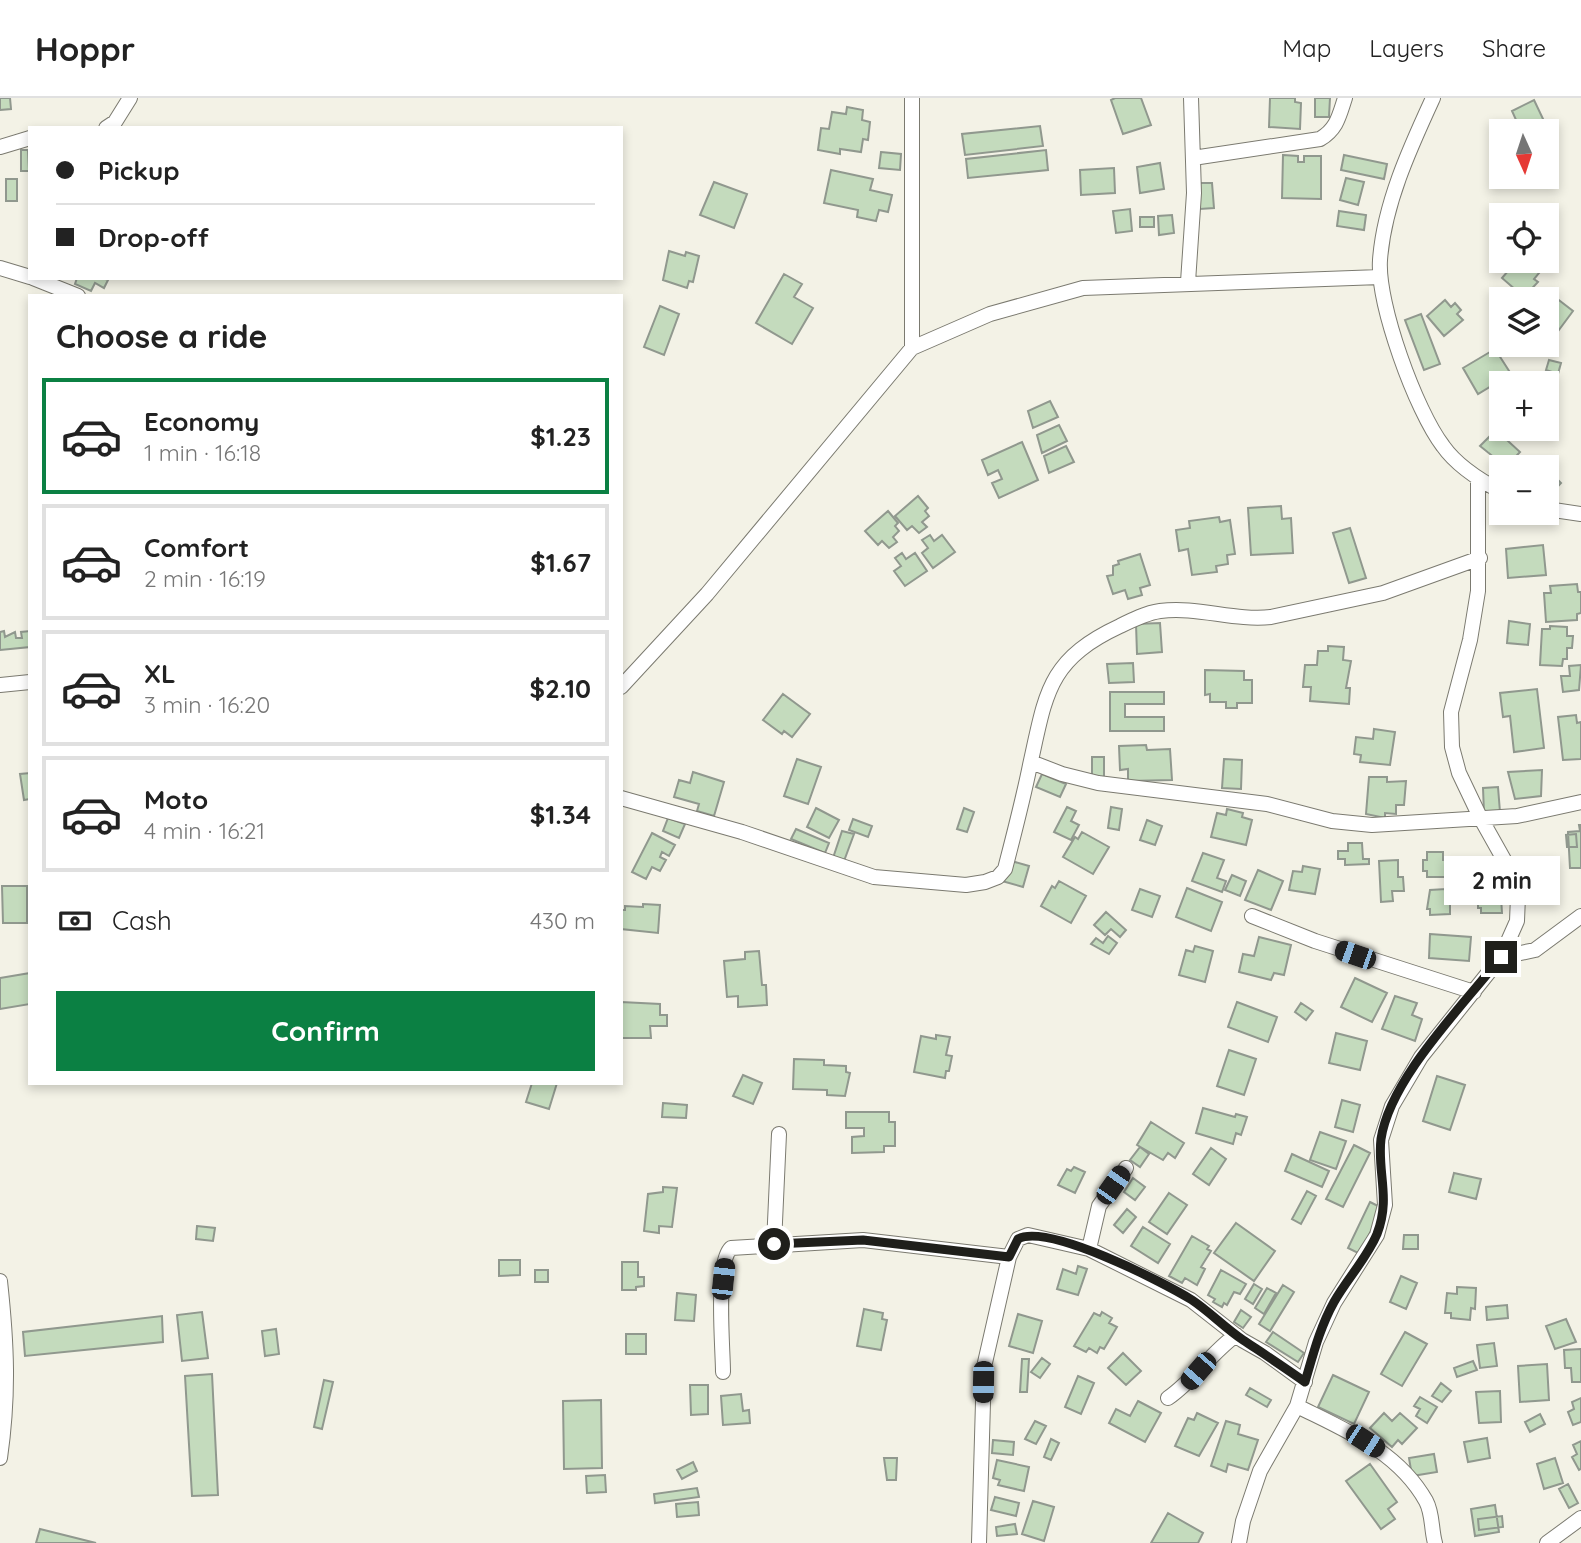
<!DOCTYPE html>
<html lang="en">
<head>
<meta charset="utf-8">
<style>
  body { margin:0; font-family:Quicksand,sans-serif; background:#f6f6f6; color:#222; height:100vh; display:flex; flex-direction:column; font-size:26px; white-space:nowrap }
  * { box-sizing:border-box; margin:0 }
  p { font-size:23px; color:#767676 }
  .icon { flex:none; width:38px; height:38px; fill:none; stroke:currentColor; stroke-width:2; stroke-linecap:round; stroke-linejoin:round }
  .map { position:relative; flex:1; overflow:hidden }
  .drawer { position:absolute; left:28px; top:196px; width:595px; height:791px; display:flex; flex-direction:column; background:#fff; border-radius:0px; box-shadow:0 4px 10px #0003 }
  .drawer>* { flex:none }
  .guide { position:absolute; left:28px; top:28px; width:595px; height:154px; border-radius:0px; box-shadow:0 4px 10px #0003; display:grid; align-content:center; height:154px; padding:0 28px; background:#fff }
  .needle { width:46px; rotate:177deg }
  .buttons { position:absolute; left:1489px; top:21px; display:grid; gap:14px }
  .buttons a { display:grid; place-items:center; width:70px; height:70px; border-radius:0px; background:#fff; box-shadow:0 4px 10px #0003; font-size:35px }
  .end { position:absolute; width:32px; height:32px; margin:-16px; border:9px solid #1f1f1b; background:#fff; box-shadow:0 0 0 4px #fff }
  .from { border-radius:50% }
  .bubble { position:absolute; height:49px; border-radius:0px; background:#fff; box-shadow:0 4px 10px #0003; font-size:23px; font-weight:700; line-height:49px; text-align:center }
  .car { position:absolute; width:21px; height:42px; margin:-21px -10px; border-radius:9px; box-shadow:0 0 5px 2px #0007; background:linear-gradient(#222 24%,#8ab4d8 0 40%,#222 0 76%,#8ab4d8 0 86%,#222 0) }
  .guide b { display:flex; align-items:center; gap:24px; height:66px; font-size:26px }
  .guide b+b { border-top:2px solid #e0e0e0 }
  .guide i { width:18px; height:18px; background:#222 }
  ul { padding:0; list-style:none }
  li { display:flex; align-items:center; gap:21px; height:116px; margin:0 14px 10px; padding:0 14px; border:4px solid #e0e0e0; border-radius:0px }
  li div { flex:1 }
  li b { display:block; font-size:26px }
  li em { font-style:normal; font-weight:700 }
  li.on { border-color:#0b8043 }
  li>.icon { width:63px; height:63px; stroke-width:1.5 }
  h2 { padding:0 28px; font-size:32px; line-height:84px }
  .pay { display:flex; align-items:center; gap:18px; height:77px; padding:0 28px; font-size:26px }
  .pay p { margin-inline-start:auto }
  .cta { display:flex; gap:14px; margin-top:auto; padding:14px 28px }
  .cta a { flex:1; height:80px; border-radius:0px; background:#0b8043; color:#fff; font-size:28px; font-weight:700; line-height:80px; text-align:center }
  header { display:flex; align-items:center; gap:42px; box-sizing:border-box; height:98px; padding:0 35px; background:#fff; border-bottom:2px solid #e0e0e0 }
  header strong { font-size:33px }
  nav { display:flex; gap:38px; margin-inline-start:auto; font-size:24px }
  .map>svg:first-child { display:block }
  .building { fill:#c4dbbd; stroke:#90988e; stroke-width:2 }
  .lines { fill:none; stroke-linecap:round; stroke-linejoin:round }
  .minor-casing { stroke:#7b7a70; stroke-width:16 }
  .minor { stroke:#fff; stroke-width:14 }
  .route { stroke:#1f1f1b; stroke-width:9 }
</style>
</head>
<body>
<header>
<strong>Hoppr</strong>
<nav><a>Map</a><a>Layers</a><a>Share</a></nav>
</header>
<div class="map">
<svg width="1581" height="1445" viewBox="0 0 1581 1445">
  <rect width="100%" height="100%" fill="#f3f2e6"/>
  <path class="building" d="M0 0H10L11 11 0 12Z
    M1115 0H1141L1151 27 1123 36 1111 2Z
    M1270 0H1295V4L1301 5 1300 31 1269 29Z
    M1315 0H1330L1329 19H1315Z
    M1534 2 1544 23 1521 33 1512 13Z
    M847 9 863 12 862 22 870 24 868 42 863 41 861 54 840 51V56L818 52 821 30 829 31 832 14 846 16Z
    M1040 28 1043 48 965 57 962 36Z
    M21 52H28L29 73H21Z
    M1046 52 1048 72 968 80 966 61Z
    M881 54 901 56 900 72 879 70Z
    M1283 57 1298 58V64H1304V58H1321V101L1282 100Z
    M1344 57 1387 66 1384 81 1341 72Z
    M1160 65 1164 91 1140 95 1137 69Z
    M1114 70 1115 95 1081 97 1080 72Z
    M831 72 873 81 870 92 892 97 888 114 879 112 876 123 857 119 858 112 824 105Z
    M1346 80 1364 84 1358 107 1340 102Z
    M6 81H17V103H6Z
    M714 84 747 96 734 130 700 117Z
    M1199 85H1212L1214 110 1200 111Z
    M1130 111 1132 133 1116 135 1113 113Z
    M1339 113 1366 117 1364 132 1337 128Z
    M1172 117 1174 135 1159 137 1158 118Z
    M1140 119H1154V129H1140Z
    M669 153 685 158 686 154 699 158 693 184 689 183 687 190 663 182Z
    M1502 163H1541L1539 165 1544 169 1534 181 1538 184 1524 199 1502 180 1509 172 1500 165Z
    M784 176 802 186 794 199 813 210 792 246 756 225Z
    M77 180H103L108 182 104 190 95 185 91 193 75 186Z
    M1551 196 1573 213 1547 248V201Z
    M1445 202 1451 209 1455 205 1461 212 1457 216 1463 222 1444 238 1427 218Z
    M660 208 679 216 664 257 644 249Z
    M1421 216 1440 266 1424 272 1405 222Z
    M1495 251 1511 276 1478 296 1463 270Z
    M1549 262 1561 265 1558 276 1546 272Z
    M1050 303 1058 319 1033 330 1028 313Z
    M1059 327 1067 343 1042 355 1037 337Z
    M1496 332 1520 354 1506 369 1480 348Z
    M1022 344 1038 382 999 400 992 385 1002 381 998 372 988 377 982 362Z
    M1066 348 1074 364 1049 375 1044 358Z
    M1554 378 1561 385 1547 400V385Z
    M918 398 928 410 925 413 929 418 922 424 927 429 919 435 912 428 907 432 895 418Z
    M1281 408 1282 421 1291 420 1293 455 1251 457 1248 410Z
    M888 413 898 425 895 428 899 433 893 439 897 444 889 450 882 443 878 447 865 433Z
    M1219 419 1220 424 1230 422 1235 456 1227 457 1228 466 1216 468 1217 474 1192 477 1188 451 1179 453 1176 432 1190 430 1189 423Z
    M1350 430 1366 480 1349 485 1333 435Z
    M930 437 934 443 942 437 955 454 933 470 922 455 928 450 922 442Z
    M1543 447 1546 477 1508 480 1506 451Z
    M902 455 906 461 915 455 927 473 905 488 894 473 901 468 895 460Z
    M1140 456 1150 487 1140 490 1142 497 1128 501 1125 492 1113 496 1107 478 1113 477V468L1119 466 1118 463Z
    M1577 486 1578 494H1581V515L1577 516V522L1546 524 1544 495H1551L1550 488Z
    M1509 523 1530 526 1528 547 1507 545Z
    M1160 525 1162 554 1137 556 1136 526Z
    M1550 528 1567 529V538H1573L1572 550H1567V561H1563L1562 568 1540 567 1542 531H1550Z
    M4 533 5 539 15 534 16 540H22L21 534 30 533V549L0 552V534Z
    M1328 548 1344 549 1343 562 1351 563 1346 590H1350L1349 606 1310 603 1311 589H1303L1305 567H1317L1318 553H1328Z
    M1133 565 1134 584 1109 585 1107 566Z
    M1581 567 1579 592 1563 594 1561 578H1570L1569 568Z
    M1205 572 1244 573V582H1252V605H1237V610H1226V604H1210V596L1205 597Z
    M1537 591 1544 650 1514 654 1510 618 1503 619 1500 595Z
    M1110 594H1164V606H1125V619H1164V633H1110Z
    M783 596 810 616 792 639 784 633 782 636 763 622Z
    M1576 617 1577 625 1581 624V661L1563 662 1558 619Z
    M1374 631 1395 634 1390 667 1360 664 1361 657 1354 656 1356 639 1373 641Z
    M1146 647 1147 652 1170 651 1172 682 1128 683V671L1120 672 1119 648Z
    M1092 659H1104V680H1092Z
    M797 661 821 669 808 706 784 698Z
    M1224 661 1242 662 1241 691 1222 690Z
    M1542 672 1541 698 1515 701 1508 674Z
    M693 674 724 684 714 718 697 713 699 706 674 699 679 682 690 685Z
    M30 675V701L24 702 20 676Z
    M1042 676 1066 686 1060 699 1036 689Z
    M1369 679H1387V684L1406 683 1404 707H1396V716L1385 715V720L1366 716Z
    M1498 689 1500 714 1484 715 1483 690Z
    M1067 709 1076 713 1071 723 1079 727 1071 742 1054 734Z
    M1111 709 1122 711 1119 732 1108 730Z
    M816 710 839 722 829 740 807 729Z
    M964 710 974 714 967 734 957 731Z
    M1227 711 1243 715 1242 719 1252 722 1246 747 1211 739 1217 715 1226 717Z
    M668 720 685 726 679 740 663 733Z
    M853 721 872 728 868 739 849 732Z
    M1147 722 1162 728 1155 747 1140 742Z
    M1579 727H1581V770H1570L1568 734 1580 733Z
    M796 731 829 745 825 755 791 741Z
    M842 733 854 736 844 763 833 760Z
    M1082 734 1109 749 1093 776 1063 759 1075 739 1078 741Z
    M652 735 675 747 669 758 662 754 660 759 666 762 660 773 652 769 646 781 632 774Z
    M1576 736 1577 749H1567L1566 737Z
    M1348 745H1362L1363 761H1369V766L1345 767V761H1338V753H1348Z
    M1427 754H1443V762H1447V779H1427V773H1423V762H1427Z
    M1203 755 1224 762 1217 780 1226 783 1222 794 1192 783Z
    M1465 759H1481V767H1484L1485 784H1465L1461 767H1465Z
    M1008 762 1029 768 1023 789 1002 783Z
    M1398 762V779H1403L1404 793H1392L1393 803 1381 804 1379 763Z
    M1303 768 1320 771 1315 796 1289 792 1293 773 1302 774Z
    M1258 772 1283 783 1271 812 1245 802Z
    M1232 777 1246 783 1240 798 1225 792Z
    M1059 783 1086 798 1071 825 1041 808 1052 788 1055 790Z
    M2 788H27V825H3Z
    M1187 790 1222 804 1211 833 1176 819Z
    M1498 790V799H1501L1502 815H1481V810H1478V799H1482V791Z
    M1140 791 1160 798 1152 819 1132 812Z
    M1446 791V800H1450V816L1430 817V811H1427L1430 792Z
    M643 806 660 807 658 835 621 831V812H625V808L643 809Z
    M1106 814 1126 832 1120 839 1111 831 1105 837 1094 827Z
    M1430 836 1471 839 1469 863 1429 860Z
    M1108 838 1117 845 1109 856 1091 846 1096 840 1103 845Z
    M1259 839 1291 847 1284 877 1274 875 1271 882 1239 874 1243 856 1254 858Z
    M1195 848 1213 853 1205 884 1179 877 1186 852 1193 854Z
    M759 853 762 887H766L767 907 738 909V898L727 899 724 863 745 861V854Z
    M30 875V906L0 911V880Z
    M1355 880 1387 895 1372 924 1341 909Z
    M1395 898 1417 905 1412 917 1422 921 1415 943 1382 931Z
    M621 904 660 906V917H667V928H650L651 940H621Z
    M1237 904 1277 919 1268 944 1228 929Z
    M1301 905 1313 913 1306 922 1295 914Z
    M1336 935 1367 943 1360 972 1329 965Z
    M936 937 950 939 946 957 952 958 949 973H946L945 980 914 974 921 938 936 941Z
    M1229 952 1256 961 1244 997 1217 988Z
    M794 961 824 962V967L846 968V974L850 975 845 998 827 997V992L793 991Z
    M743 977 762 985 753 1006 733 998Z
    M1437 978 1465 987 1450 1032 1423 1023Z
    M532 985H557L549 1011 526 1004Z
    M1342 1002 1360 1007 1353 1034 1335 1029Z
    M663 1005 687 1007 686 1020 662 1019Z
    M1203 1010 1235 1019 1236 1016 1247 1019 1241 1037 1236 1035 1233 1046 1196 1035Z
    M846 1014H889V1024H895V1048H884V1054L852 1055V1039L864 1038V1030H846Z
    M1151 1024 1184 1045 1175 1060 1168 1055 1163 1062 1137 1047Z
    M1320 1034 1346 1043 1336 1071 1310 1062Z
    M1354 1047 1370 1055 1343 1109 1326 1101Z
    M1140 1049 1149 1056 1140 1069 1130 1062Z
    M1211 1050 1226 1061 1209 1087 1193 1076Z
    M1292 1056 1329 1073 1322 1089 1285 1073Z
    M1074 1069 1085 1074 1075 1095 1058 1087 1067 1071 1071 1073Z
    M1454 1075 1481 1081 1476 1101 1449 1094Z
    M1133 1080 1145 1089 1135 1102 1124 1094Z
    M663 1089 677 1090 672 1129 659 1128V1135L644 1133 648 1096 663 1094Z
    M1307 1093 1316 1098 1301 1126 1292 1121Z
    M1169 1095 1187 1107 1167 1136 1149 1124Z
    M1370 1104 1382 1110 1360 1156 1348 1150Z
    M1127 1111 1136 1119 1123 1135 1114 1127Z
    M1236 1125 1275 1153 1254 1183 1214 1155Z
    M197 1128 215 1130 213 1143 196 1141Z
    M1143 1129 1170 1146 1158 1165 1131 1148Z
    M1404 1137H1418V1151H1403Z
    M1192 1138 1209 1148 1207 1151 1211 1153 1201 1169 1205 1171 1197 1187 1185 1180 1182 1185 1169 1178Z
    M499 1162H520V1177L499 1178Z
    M622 1164H638V1179H644V1188L636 1189V1192H622Z
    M1078 1168 1087 1171 1078 1197 1057 1191 1063 1171 1076 1176Z
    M535 1172H548V1184H535Z
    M1221 1172 1246 1186 1240 1196 1234 1194 1227 1207 1224 1205 1222 1209 1213 1204 1215 1201 1208 1197Z
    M1401 1178 1417 1185 1406 1211 1390 1204Z
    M1254 1186 1262 1191 1253 1206 1245 1201Z
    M1283 1187 1294 1194 1270 1233 1259 1226Z
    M1457 1189 1476 1190 1475 1211 1471 1210 1470 1222 1451 1220V1215H1445L1447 1195 1457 1196Z
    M1267 1190 1276 1195 1264 1216 1255 1210Z
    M677 1195 696 1197 694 1223 675 1222Z
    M1507 1207 1508 1220 1487 1222 1486 1209Z
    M864 1211 883 1215 882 1221 887 1222 881 1252 857 1248Z
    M1241 1212 1251 1219 1243 1230 1234 1224Z
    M202 1214 208 1260 182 1263 177 1217Z
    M1102 1214 1112 1220 1109 1225 1117 1229 1104 1251 1100 1249 1097 1255 1089 1250 1086 1254 1074 1248 1094 1215 1100 1218Z
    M1018 1216 1042 1223 1033 1255 1009 1248Z
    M162 1218 163 1244 25 1258 23 1234Z
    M1566 1221 1576 1244 1555 1251 1546 1228Z
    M276 1231 279 1256 265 1258 262 1233Z
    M1273 1234 1304 1255 1298 1264 1266 1244Z
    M1405 1234 1427 1246 1402 1288 1381 1276Z
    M626 1236H646V1256H626Z
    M1494 1245 1497 1268 1480 1270 1477 1247Z
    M1581 1251V1284H1572L1571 1270H1565L1564 1252Z
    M1123 1255 1141 1273 1126 1287 1108 1270Z
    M1042 1260 1050 1266 1040 1280 1031 1274Z
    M1022 1261H1029L1027 1294H1020Z
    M1473 1263 1477 1272 1457 1279 1454 1270Z
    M1547 1266 1549 1302 1520 1304 1518 1268Z
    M212 1276 218 1397 192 1398 185 1278Z
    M1333 1277 1369 1294 1354 1326 1318 1309Z
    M1078 1278 1094 1285 1081 1316 1065 1309Z
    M324 1282 333 1284 322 1331 314 1329Z
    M1441 1285 1451 1293 1442 1304 1432 1298Z
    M690 1287H708V1316L691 1317Z
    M1250 1290 1271 1302 1267 1309 1246 1297Z
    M1500 1293 1501 1324 1479 1325 1476 1294Z
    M741 1296 743 1313 749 1312 750 1325 723 1327 721 1298Z
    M1420 1299 1437 1309 1427 1325 1416 1318 1420 1311 1414 1308Z
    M1581 1300V1324L1573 1327 1568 1314 1574 1311 1572 1304Z
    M601 1302 602 1370 564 1371 563 1303Z
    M1138 1303 1161 1315 1145 1344 1109 1325 1116 1311 1130 1318Z
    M1197 1315 1218 1325 1199 1358 1175 1348 1188 1320 1194 1322Z
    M1384 1315 1392 1323 1400 1315 1417 1330 1402 1346 1398 1342 1392 1349 1370 1330Z
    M1540 1316 1545 1326 1530 1334 1525 1324Z
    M1035 1323 1046 1328 1036 1346 1025 1341Z
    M1226 1323 1240 1327 1238 1336 1258 1342 1248 1372 1228 1366 1226 1374 1211 1368Z
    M1487 1340 1490 1360 1468 1364 1464 1344Z
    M1051 1341 1059 1345 1051 1362 1044 1359Z
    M993 1342 1014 1344 1013 1357 992 1355Z
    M1581 1343V1371L1579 1372 1572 1359 1577 1356 1573 1347Z
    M1434 1356 1437 1374 1412 1378 1409 1360Z
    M884 1360H897L896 1382H887Z
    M1555 1360 1563 1385 1544 1391 1537 1366Z
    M997 1362 1029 1369 1024 1393 998 1387 1000 1382 993 1380Z
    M693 1364 697 1373 682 1381 677 1372Z
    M1370 1366 1397 1404 1388 1411 1395 1421 1381 1431 1346 1383Z
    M605 1377 606 1394 587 1395 586 1378Z
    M1568 1386 1578 1405 1569 1410 1559 1391Z
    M697 1390 699 1399 655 1405 654 1396Z
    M995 1399 1019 1405 1016 1418 991 1412Z
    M1033 1403 1054 1409 1044 1443 1022 1436Z
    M698 1404 699 1417 677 1419 676 1406Z
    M1495 1407 1499 1434 1475 1438 1471 1411Z
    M1168 1415 1203 1435 1198 1445H1151Z
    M1502 1418 1503 1429 1479 1432 1478 1421Z
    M1015 1426 1017 1436 997 1438 996 1429Z
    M40 1431 96 1445H36Z"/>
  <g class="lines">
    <defs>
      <path id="minor" d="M1433 0C1410 50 1384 106 1380 162 1377 206 1416 313 1443 348 1457 368 1481 383 1502 394
        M106 30 115 24 130 0
        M0 49 30 40
        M1193 60 1320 41C1337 31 1339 18 1345 0
        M0 170 30 179
        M33 180 78 198
        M1188 184 1194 95 1191 0
        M912 250V0
        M1547 411 1581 416
        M0 587 30 584
        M621 589 707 496 912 250 990 216 1083 190 1380 179
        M1031 664 1062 676 1098 685 1267 706 1332 723 1372 727 1517 718 1581 704
        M621 700 742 734 874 779 966 787 985 784 998 779 1005 771C1014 736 1023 702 1030 667 1046 596 1047 562 1120 528 1132 522 1146 515 1160 513 1197 508 1234 523 1271 519L1383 495 1480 460
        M1252 818 1315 843 1474 894
        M1501 859 1535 852 1581 818
        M774 1146 779 1036
        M1089 1151 1099 1108 1126 1070
        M0 1183C7 1247 9 1297 0 1360
        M723 1274C723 1250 715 1165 731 1150L863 1142 1009 1159
        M1168 1300C1194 1282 1210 1256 1236 1237
        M1297 1308C1345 1332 1398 1353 1426 1403 1433 1416 1431 1431 1435 1445
        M979 1445 984 1269 1009 1159 1018 1141 1028 1137 1089 1151 1191 1202 1242 1242 1265 1255 1305 1284
        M1239 1445 1243 1423 1260 1373 1297 1308 1316 1244 1334 1205 1377 1137 1385 1107 1381 1042 1392 1008 1421 959 1501 859 1517 823 1518 798 1512 776 1480 719 1459 675 1452 649 1451 614 1470 542 1478 493V381
        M1547 1445 1581 1420"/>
    </defs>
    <use href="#minor" class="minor-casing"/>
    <use href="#minor" class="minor"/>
  </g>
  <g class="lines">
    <path class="route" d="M774 1146 863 1142 1009 1159 1018 1141C1048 1125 1163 1184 1192 1202 1210 1214 1225 1230 1243 1242 1264 1256 1284 1269 1305 1284 1313 1257 1320 1229 1334 1204 1347 1181 1367 1160 1377 1136 1391 1100 1377 1074 1381 1041 1390 980 1464 907 1501 859"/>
  </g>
</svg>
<div class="buttons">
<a><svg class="needle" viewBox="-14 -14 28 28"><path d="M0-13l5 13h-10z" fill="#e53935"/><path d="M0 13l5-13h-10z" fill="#767676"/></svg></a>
<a><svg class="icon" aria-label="locate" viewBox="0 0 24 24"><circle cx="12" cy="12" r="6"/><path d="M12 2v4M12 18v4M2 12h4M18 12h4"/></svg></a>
<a><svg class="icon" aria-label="layers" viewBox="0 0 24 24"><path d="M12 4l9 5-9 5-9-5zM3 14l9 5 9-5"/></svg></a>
<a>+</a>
<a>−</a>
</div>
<i class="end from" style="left:774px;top:1146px"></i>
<i class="end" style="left:1501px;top:859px"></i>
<div class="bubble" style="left:1444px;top:758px;width:116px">2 min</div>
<i class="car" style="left:1355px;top:857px;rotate:289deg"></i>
<i class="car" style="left:1113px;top:1087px;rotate:35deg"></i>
<i class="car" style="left:723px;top:1181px;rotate:6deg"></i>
<i class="car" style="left:1198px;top:1273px;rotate:221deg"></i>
<i class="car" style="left:983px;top:1284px;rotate:181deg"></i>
<i class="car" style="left:1365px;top:1343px;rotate:123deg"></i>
<div class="guide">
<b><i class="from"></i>Pickup</b>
<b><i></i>Drop-off</b>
</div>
<section class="drawer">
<h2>Choose a ride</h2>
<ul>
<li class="on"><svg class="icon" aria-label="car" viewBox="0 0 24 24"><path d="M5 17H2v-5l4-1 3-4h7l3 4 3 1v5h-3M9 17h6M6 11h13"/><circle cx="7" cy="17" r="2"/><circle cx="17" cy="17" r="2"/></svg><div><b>Economy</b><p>1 min · 16:18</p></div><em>$1.23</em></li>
<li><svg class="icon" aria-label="car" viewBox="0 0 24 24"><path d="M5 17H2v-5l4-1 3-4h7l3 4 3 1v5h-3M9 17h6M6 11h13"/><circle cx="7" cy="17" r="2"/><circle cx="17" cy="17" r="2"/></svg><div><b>Comfort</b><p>2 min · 16:19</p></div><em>$1.67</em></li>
<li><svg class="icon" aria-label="car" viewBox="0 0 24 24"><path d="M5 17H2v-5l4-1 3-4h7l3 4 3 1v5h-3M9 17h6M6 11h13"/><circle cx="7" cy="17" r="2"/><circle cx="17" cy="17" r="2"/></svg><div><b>XL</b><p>3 min · 16:20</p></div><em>$2.10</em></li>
<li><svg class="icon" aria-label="car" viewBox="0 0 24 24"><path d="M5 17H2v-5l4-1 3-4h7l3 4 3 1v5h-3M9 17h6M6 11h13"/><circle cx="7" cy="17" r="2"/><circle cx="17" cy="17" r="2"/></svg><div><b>Moto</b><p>4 min · 16:21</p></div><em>$1.34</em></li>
</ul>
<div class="pay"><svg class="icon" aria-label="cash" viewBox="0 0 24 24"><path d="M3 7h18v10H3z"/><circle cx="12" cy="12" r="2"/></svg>Cash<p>430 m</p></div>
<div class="cta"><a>Confirm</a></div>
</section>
</div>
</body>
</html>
